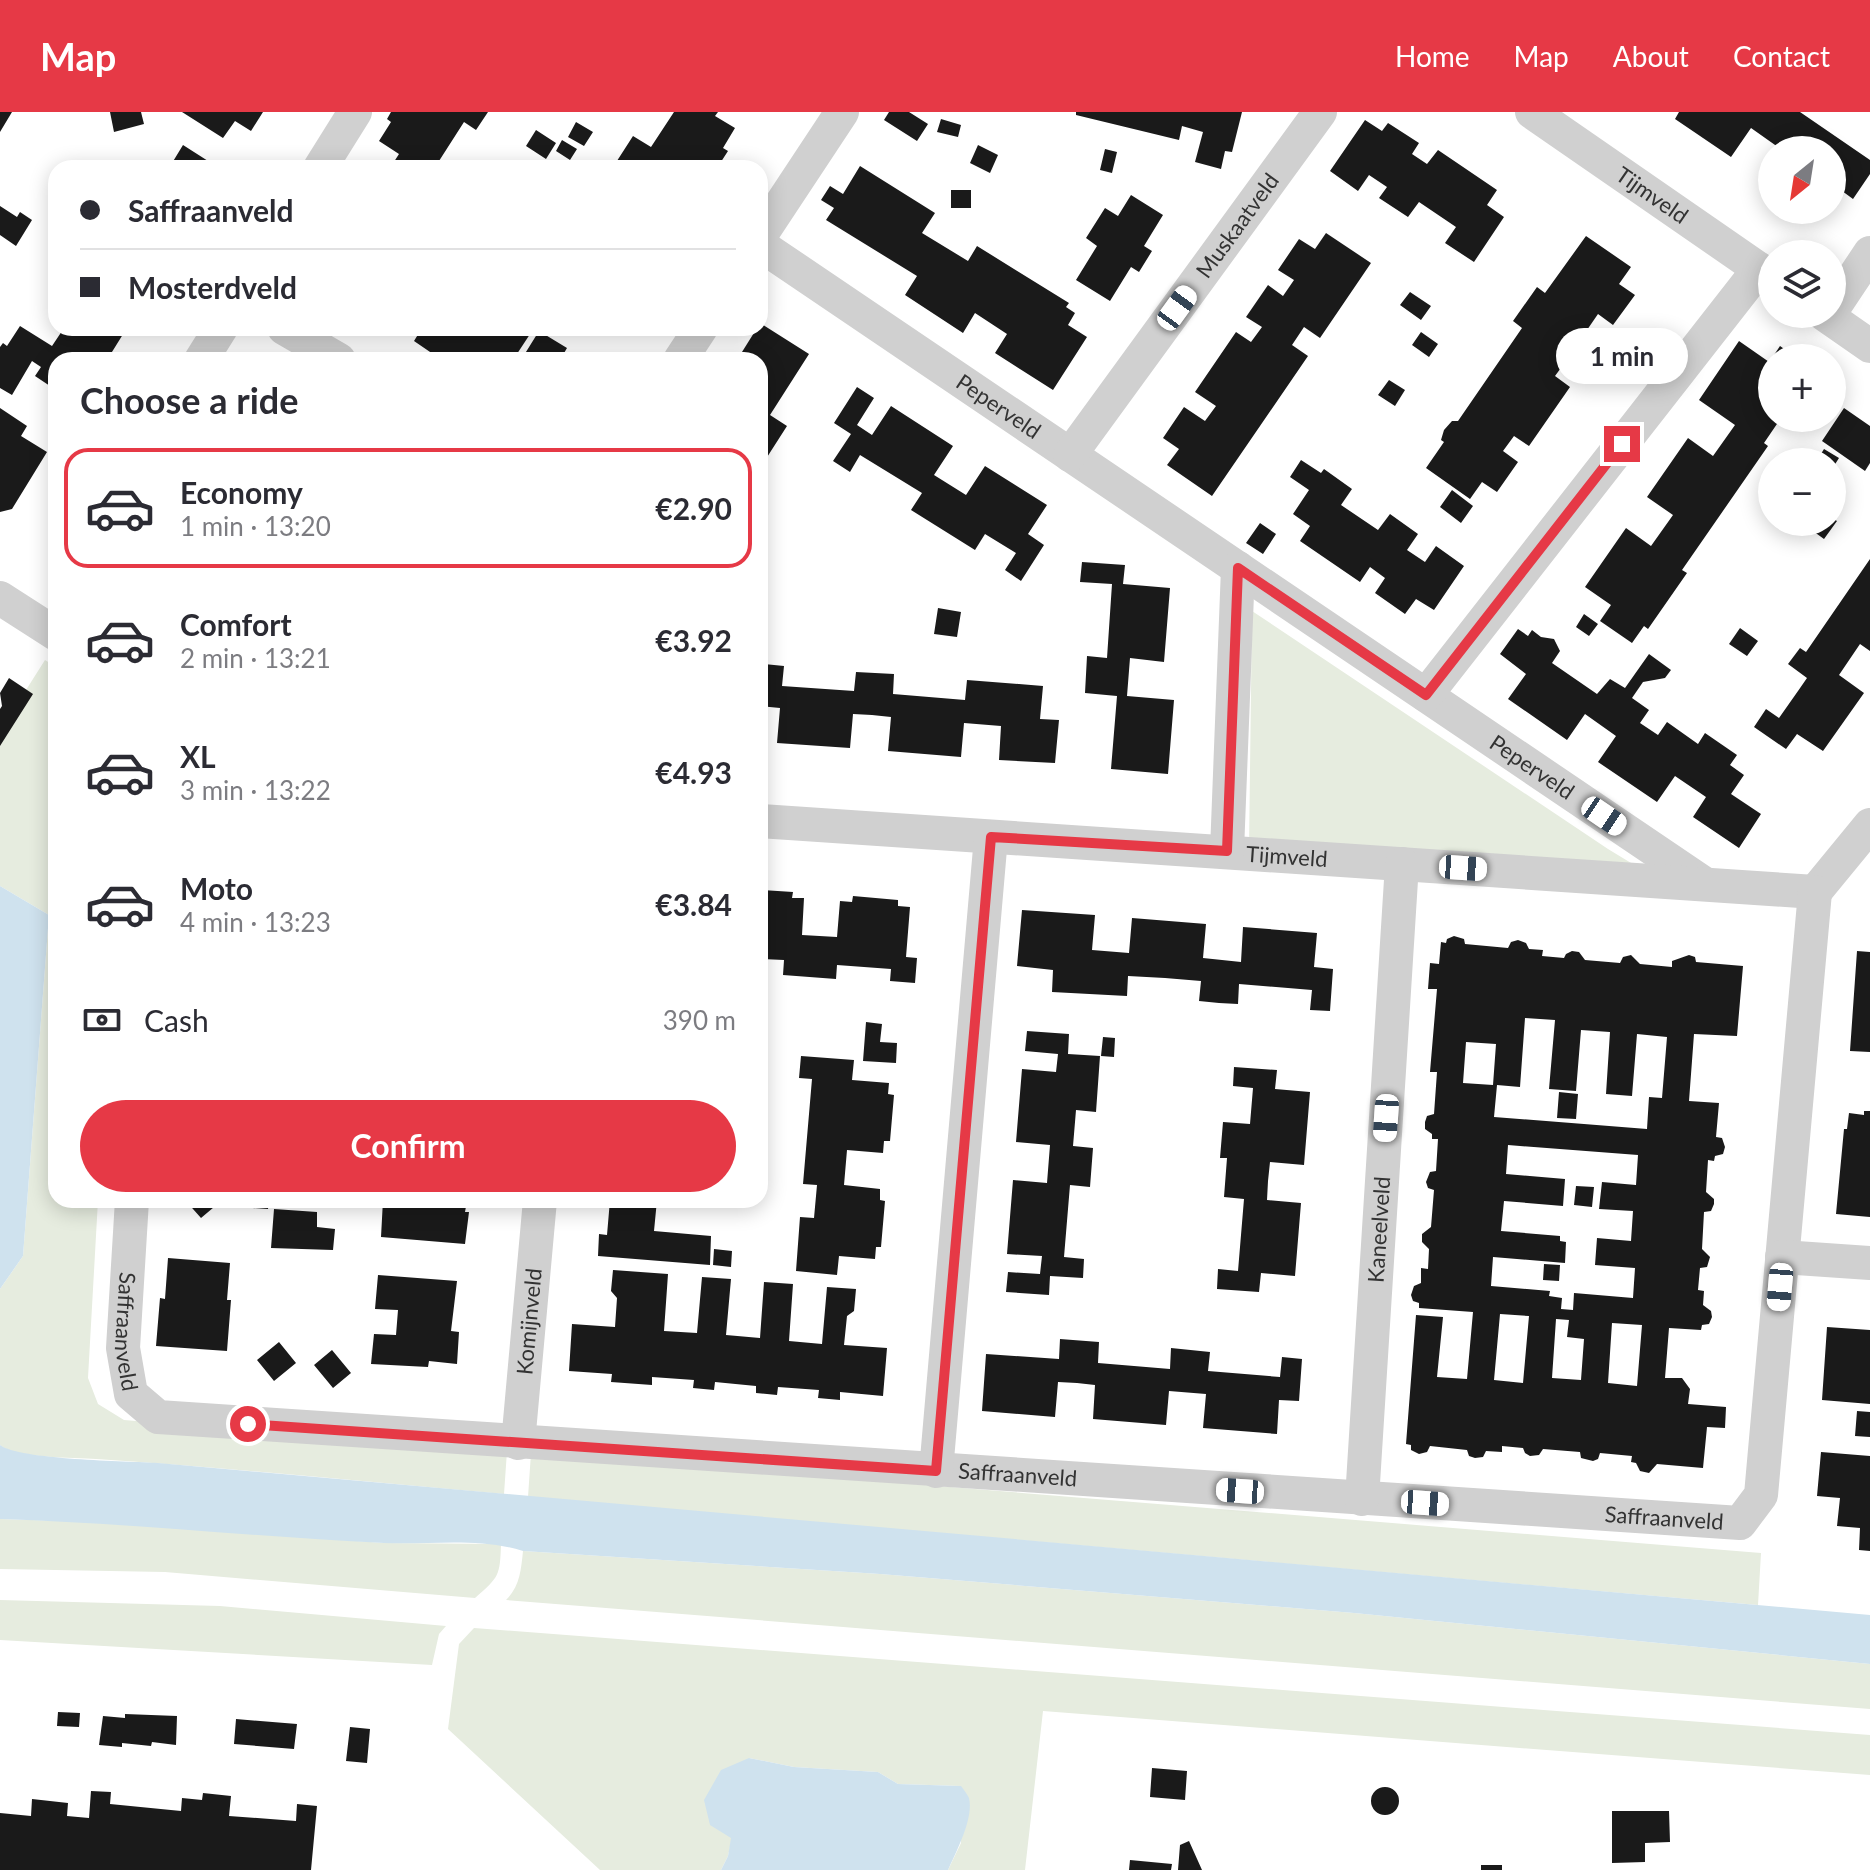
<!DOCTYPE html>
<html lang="en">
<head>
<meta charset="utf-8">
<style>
  body { margin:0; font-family:Lato,sans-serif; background:#f7f7f7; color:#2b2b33; height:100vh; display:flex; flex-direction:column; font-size:30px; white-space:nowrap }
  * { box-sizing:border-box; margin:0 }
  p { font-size:26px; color:#7c7c81 }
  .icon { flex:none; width:44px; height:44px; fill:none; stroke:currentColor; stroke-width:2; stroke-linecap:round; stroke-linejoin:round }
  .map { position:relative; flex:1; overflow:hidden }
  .panel { position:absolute; left:48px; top:240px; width:720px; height:856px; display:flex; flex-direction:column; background:#fff; border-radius:24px; box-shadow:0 4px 20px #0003 }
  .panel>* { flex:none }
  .banner { position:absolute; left:48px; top:48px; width:720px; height:176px; border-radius:24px; box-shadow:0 4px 20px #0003; display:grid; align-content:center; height:176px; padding:0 32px; background:#fff }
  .needle { width:52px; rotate:210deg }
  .fabs { position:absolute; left:1758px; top:24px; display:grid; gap:16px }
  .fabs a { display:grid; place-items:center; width:88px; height:88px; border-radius:50%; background:#fff; box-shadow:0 4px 20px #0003; font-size:40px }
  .end { position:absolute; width:36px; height:36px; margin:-18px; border:10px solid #e63946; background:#fff; box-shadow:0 0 0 4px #fff }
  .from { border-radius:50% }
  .bubble { position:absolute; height:56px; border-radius:28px; background:#fff; box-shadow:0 4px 20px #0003; font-size:26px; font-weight:700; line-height:56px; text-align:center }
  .car { position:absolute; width:24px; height:48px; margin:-24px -12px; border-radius:10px; box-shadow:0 0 6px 2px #0007; background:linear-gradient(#fff 24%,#345 0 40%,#fff 0 76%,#345 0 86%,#fff 0) }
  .banner b { display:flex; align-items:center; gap:28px; height:76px; font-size:30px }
  .banner b+b { border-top:2px solid #e1e1e2 }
  .banner i { width:20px; height:20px; background:#2b2b33 }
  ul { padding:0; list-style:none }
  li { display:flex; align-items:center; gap:24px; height:120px; margin:0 16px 12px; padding:0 16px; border:4px solid transparent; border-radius:24px }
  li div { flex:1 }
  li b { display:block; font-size:30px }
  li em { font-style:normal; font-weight:700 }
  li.on { border-color:#e63946 }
  li>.icon { width:72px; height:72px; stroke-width:1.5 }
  h2 { padding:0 32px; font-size:36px; line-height:96px }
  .pay { display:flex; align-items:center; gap:20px; height:88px; padding:0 32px; font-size:30px }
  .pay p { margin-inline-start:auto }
  .cta { display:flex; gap:16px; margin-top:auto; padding:16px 32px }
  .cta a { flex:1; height:92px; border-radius:48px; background:#e63946; color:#fff; font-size:32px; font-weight:700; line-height:92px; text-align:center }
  header { display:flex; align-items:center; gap:48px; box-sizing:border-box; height:112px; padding:0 40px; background:#e63946; color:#fff }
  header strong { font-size:38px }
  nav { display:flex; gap:44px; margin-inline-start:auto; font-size:28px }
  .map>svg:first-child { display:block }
  .green { fill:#e6ecdf }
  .water { fill:#cfe2ee }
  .building { fill:#1a1a1a; fill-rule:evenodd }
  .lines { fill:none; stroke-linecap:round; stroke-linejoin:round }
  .street { stroke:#d0d0d0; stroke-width:34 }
  .route { stroke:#e63946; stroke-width:10 }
  .labels { text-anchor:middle; stroke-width:8; stroke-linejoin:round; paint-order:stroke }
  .street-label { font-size:22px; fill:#333; stroke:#fff }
</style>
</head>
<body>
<header>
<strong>Map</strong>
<nav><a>Home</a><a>Map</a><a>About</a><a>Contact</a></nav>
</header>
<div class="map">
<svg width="1870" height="1758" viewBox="0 0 1870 1758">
  <rect width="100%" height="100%" fill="#fff"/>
  <path class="green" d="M1252 499 1608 737 1636 754 1249 738Z
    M45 548 56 555V1088H98L88 1266 98 1292 124 1308 507 1339 504 1382C368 1370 232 1356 96 1347 73 1345 16 1347 0 1333V1177L23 1144 49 803 0 774V619Z
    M531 1341 1761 1441 1758 1493 528 1385Z
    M0 1407 96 1410 384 1431 501 1432C500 1464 499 1465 475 1486L165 1460 0 1457Z
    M523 1439 880 1462 1354 1501 1870 1552V1597L506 1488C520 1474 521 1458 523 1439Z
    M0 1488 220 1494 446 1514 439 1522 432 1553 0 1528Z
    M474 1516 1870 1623V1663L1043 1599 1025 1758H948L961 1731V1674L898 1672 878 1660 794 1655 749 1646 728 1744 721 1758H600L448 1617 459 1532Z"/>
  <path class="water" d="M0 774 49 803 23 1144 0 1177Z
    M0 1333C19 1348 128 1349 158 1351L1870 1503V1552L1354 1501 880 1462 523 1439C479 1425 429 1433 384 1431 256 1425 128 1411 0 1407Z
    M749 1646 794 1655 878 1660 898 1672 961 1674C964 1678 967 1682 969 1686 974 1706 956 1740 948 1758H721L728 1744 731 1726 710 1713 704 1688 721 1658Z"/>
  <path class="building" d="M0 0H12L0 20Z
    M110 0H141L144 12 114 20Z
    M182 0H263L251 19 235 9 223 26Z
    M391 0H488L476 18 464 10 439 49 449 56H390L399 42 379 29 391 10 387 7Z
    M674 0H718L715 4 735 16 723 36 728 39 717 56H621L615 52 633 24 651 35Z
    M889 0H909L928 12 917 29 884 8Z
    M1076 0H1242L1232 40 1225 39 1221 57 1195 50 1203 20 1182 14 1179 28 1076 3Z
    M1679 0H1800L1870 48V62L1853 87 1838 76 1832 84V38H1782L1751 16 1731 45 1675 7Z
    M941 7 961 13 958 25 937 20Z
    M1365 8 1382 19 1388 11 1419 31 1412 42 1427 52 1438 38 1497 78 1487 93 1504 105 1474 150 1445 131 1456 115 1419 90 1408 105 1379 86 1387 75 1369 63 1358 79 1330 59Z
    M576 10 593 20 584 34 568 25Z
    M536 18 556 31 546 47 526 34Z
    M562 28 577 37 570 48 556 39Z
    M183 33 219 56H169Z
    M978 33 998 43 990 61 970 51Z
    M1105 37 1117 40 1112 61 1100 58Z
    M1772 52V83L1763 77 1768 70 1762 66Z
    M860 54 935 101 922 121 968 149 977 134 1069 191 1066 195 1075 201 1068 213 1087 225 1053 278 995 241 1007 222 975 201 963 221 905 183 917 164 826 108 834 96 821 88 830 74 843 82Z
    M951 78H971V96H951Z
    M1131 83 1163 103 1144 134 1152 139 1139 160 1131 155 1110 189 1076 168 1097 134 1086 126 1105 96 1118 104Z
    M0 94 17 105 20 100 32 108 16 134 0 123Z
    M1326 121 1371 151 1320 226 1304 215 1292 233 1308 244 1212 384 1167 353 1179 337 1163 326 1184 295 1205 309 1216 294 1195 280 1236 220 1251 230 1262 215 1246 205 1268 173 1283 184 1294 168 1278 158 1299 127 1315 137Z
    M1586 124 1631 155 1619 172 1635 183 1613 213 1598 202 1587 218 1602 228 1581 259 1566 249 1555 264 1570 275 1529 334 1514 324 1503 339 1518 350 1497 380 1482 370 1470 387 1426 356 1444 330 1441 328 1444 318 1452 309H1458L1522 216 1513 209 1537 175 1545 181Z
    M1410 180 1431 194 1421 208 1400 193Z
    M760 211 809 242 770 303 787 314 760 356V248H737L757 216H760Z
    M20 214 52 234 64 216H120L125 219 107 248H56V278L35 264 41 255 32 249 12 283 0 276V235L3 231 7 234Z
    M422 216H534L513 248H432L430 247 433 242 414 229Z
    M539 219 567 236 560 248H521Z
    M1421 220 1438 232 1429 245 1412 233Z
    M1739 229 1772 252V306H1781L1764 331 1768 334 1682 458 1687 461 1648 517 1644 514 1632 531 1600 509 1611 493 1585 475 1626 416 1651 434 1673 403 1647 385 1688 326 1713 344 1735 313 1699 288Z
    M1780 234 1797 246H1778L1774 243Z
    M1389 268 1405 278 1395 294 1378 283Z
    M857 275 874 286 857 313 872 323 891 294 953 334 934 363 966 383 985 354 1047 393 1028 422 1044 433 1021 469 1005 458 1016 441 985 422 975 438 911 398 922 381 860 343 850 360 833 349 851 322 834 311Z
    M0 296 27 314 21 324 47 340 12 397 0 400Z
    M1844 296 1870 314V351L1865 359 1822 329Z
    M1824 337 1839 346 1832 357V350H1816Z
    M1301 348 1321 361 1324 357 1352 377 1341 393 1378 418 1390 402 1418 422 1407 438 1425 450 1436 434 1464 454 1434 498 1416 487 1405 502 1375 481 1385 466 1370 455 1360 470 1300 429 1310 414 1293 402 1309 378 1290 365Z
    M1832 376 1844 384 1832 402Z
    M1452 378 1473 394 1461 411 1440 395Z
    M1832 406 1837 409 1824 427 1806 414 1808 410H1832Z
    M1260 411 1276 422 1263 442 1246 431Z
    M1870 447V539L1860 532 1839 563 1864 581 1823 639 1797 622 1786 637 1754 615 1766 597 1779 606 1798 579 1807 566 1788 552 1800 536 1806 540Z
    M1082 450 1125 453 1123 472 1170 476 1164 550 1130 546 1127 584 1174 588 1168 662 1111 657 1117 584 1085 581 1087 544 1107 546 1112 472 1080 470Z
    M938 496 961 500 957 525 934 522Z
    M1584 502 1598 512 1589 524 1576 515Z
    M1740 516 1758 529 1747 544 1729 532Z
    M1518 517 1528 524 1532 518 1541 525 1554 527 1560 539 1552 551 1597 582 1610 567 1625 576 1649 542 1671 558 1665 566 1643 570 1632 586 1649 598 1640 611 1658 623 1667 610 1698 632 1705 621 1737 643 1730 653 1744 663 1731 682 1761 702 1739 736 1693 705 1706 685 1675 664 1657 690 1598 650 1616 624 1585 602 1567 628 1508 587 1526 562 1500 542Z
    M764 552 784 554 782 574 854 579 856 560 894 562 893 582 965 588 967 568 1043 574 1040 607 1059 608 1055 651 999 648 1001 614 964 611 961 645 888 639 891 605 872 603 853 602 850 636 777 631 780 596 760 594Z
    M9 566 33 582 0 634V597L2 594 0 581Z
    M760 778 793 780 792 786H804L802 823 837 825 840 789 852 790 853 784 898 788V794L910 795 906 845 917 846 915 871 890 869 891 857 837 853 836 867 783 863 784 848 760 847Z
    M1022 798 1095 803 1092 838 1129 841 1132 806 1206 812 1203 846 1241 850 1243 815 1317 821 1314 855 1333 857 1330 899 1310 898 1312 878 1239 872 1238 892 1219 891 1199 889 1201 869 1165 866 1128 864 1127 884 1052 880 1053 858 1017 854Z
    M1454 824 1464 827 1465 832 1508 836 1511 830 1518 828 1526 831 1529 837 1543 838 1542 844 1564 846 1566 842 1572 839 1579 840 1585 848 1620 851 1623 845 1631 843 1640 852 1672 855V849L1689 843 1695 845 1696 850 1743 854 1737 924 1694 922 1689 989 1719 991 1716 1025 1722 1026 1725 1035 1723 1042 1715 1044 1714 1049 1708 1048 1706 1080 1714 1087V1092L1711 1099 1704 1100 1702 1137 1710 1145 1707 1155 1700 1156 1698 1178 1704 1179 1703 1193 1711 1199 1712 1205 1709 1212 1702 1213 1701 1218 1669 1216 1665 1266H1682L1690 1277 1688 1292 1726 1295 1725 1316 1707 1315 1703 1356 1657 1352 1649 1361 1640 1359 1636 1351 1631 1350 1632 1344 1600 1341 1598 1347 1593 1349 1581 1346 1580 1340 1543 1337 1539 1343 1530 1344 1525 1341 1523 1336 1502 1334V1340L1486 1339 1483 1345 1475 1346 1469 1344 1467 1338 1430 1334 1427 1340 1419 1342 1411 1338V1333L1406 1332 1416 1203 1443 1205 1437 1265 1467 1267 1473 1200 1419 1196V1191L1413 1189 1411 1183 1414 1174 1421 1171V1156L1428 1157 1429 1137 1422 1130V1122L1431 1115 1434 1078 1428 1076 1426 1070 1430 1060 1436 1059 1438 1027H1432V1022L1425 1017V1010L1427 1004 1434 1002 1437 960H1430L1437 877H1428L1430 851 1439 852 1441 830 1446 831 1447 827ZM1525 906 1555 908 1549 977 1576 979 1581 918 1610 920 1606 982 1632 984 1637 922 1667 925 1662 986 1649 985 1647 1017 1494 1005 1497 973 1520 975ZM1466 930 1496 932 1493 973 1463 971ZM1508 1033 1638 1043 1636 1073 1602 1070 1599 1097 1633 1099 1631 1129 1597 1126 1595 1153 1635 1156 1633 1186 1574 1181 1573 1198 1561 1197 1562 1186 1549 1184 1550 1179 1491 1174 1493 1145 1565 1151 1566 1130 1560 1129V1124L1501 1119 1504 1089 1563 1094 1565 1067 1506 1062ZM1500 1202 1529 1204 1523 1271 1494 1268ZM1556 1207 1569 1208 1567 1225 1584 1227 1581 1268 1552 1266ZM1612 1211 1642 1213 1637 1274 1608 1271Z
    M1857 839 1870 840V940L1850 939Z
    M866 910 882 912 880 930 897 931 896 951 863 949Z
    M1027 919 1069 922 1068 942 1100 944 1096 1000 1076 998 1073 1034 1093 1036 1090 1075 1070 1073 1064 1145 1084 1147 1083 1166 1050 1164 1049 1183 1006 1180 1008 1160 1040 1162 1042 1144 1007 1142 1013 1068 1047 1071 1050 1033 1016 1030 1022 957 1056 960 1058 942 1025 939Z
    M1103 925 1115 926 1114 945 1101 944Z
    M801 944 854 948 852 968 889 971 888 982 894 983 890 1029H884L883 1041 847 1038 844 1073 880 1077V1088L885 1089 881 1135H876L875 1147 839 1144 837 1163 796 1159 800 1105 814 1106 817 1073 803 1072 812 967 799 966Z
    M1234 955 1277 958 1275 977 1310 980 1304 1053 1270 1050 1268 1069 1267 1088 1301 1091 1295 1164 1261 1161 1259 1180 1217 1177 1218 1157 1238 1159 1244 1087 1224 1085 1227 1046H1220L1223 1010 1250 1012 1253 976 1233 974Z
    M1559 980 1578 982 1576 1007 1557 1006Z
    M1864 999H1870V1105L1836 1102 1844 1017H1847L1849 1001 1864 1003Z
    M1576 1074 1594 1075 1592 1095 1574 1093Z
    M185 1088H269L268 1097 224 1094 220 1090 201 1106Z
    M383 1088 467 1089 465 1100H469L465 1132 381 1125Z
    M610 1088H657L654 1119 711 1124 710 1153 598 1144 599 1122 607 1123Z
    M274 1097 317 1100V1115L335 1117 333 1138 271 1136Z
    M714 1137 732 1139 731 1155 713 1153Z
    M168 1146 230 1151 227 1188H231L227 1239 156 1234 160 1186 165 1187Z
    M1544 1152 1560 1153 1559 1169 1543 1168Z
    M613 1158 668 1162 664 1219 697 1221 702 1165 731 1167 726 1223 760 1226 764 1170 793 1172 789 1229 822 1232 827 1175 856 1177 854 1199 847 1204 844 1233 887 1236 883 1284 840 1280V1288L818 1286 819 1278 778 1275 777 1283 756 1281V1274L715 1270 714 1278 693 1276 694 1268 652 1265V1273L611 1270 612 1262 569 1259 572 1212 615 1215 617 1186 611 1179Z
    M378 1163 457 1169 451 1219 459 1220 457 1252 429 1249 428 1255 371 1252 374 1222 396 1223 398 1198 375 1197Z
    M1827 1215 1870 1218V1292L1822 1288Z
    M1060 1227 1099 1230 1098 1251 1170 1257 1171 1236 1210 1240 1208 1259 1280 1265 1282 1245 1302 1247 1299 1289 1279 1288 1277 1322 1203 1316 1206 1282 1169 1279 1166 1313 1093 1307 1095 1273 1077 1271 1058 1270 1055 1305 982 1299 986 1242 1059 1247Z
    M279 1230 296 1251 274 1269 257 1248Z
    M332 1238 351 1261 333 1276 314 1253Z
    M1857 1299 1870 1300V1325L1855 1324Z
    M1821 1340 1870 1344V1439L1859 1438 1860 1416 1837 1414 1840 1386 1817 1384Z
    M58 1600 80 1601 79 1615 57 1614Z
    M125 1602 177 1604 176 1633 152 1630 151 1634 122 1631V1635L99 1633 103 1604 125 1606Z
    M236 1607 297 1612 294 1637 234 1632Z
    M350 1615 370 1617 367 1651 346 1649Z
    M1152 1656 1187 1659 1185 1688 1150 1685Z
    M1371 1689a14 14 0 1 1 28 0a14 14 0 1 1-28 0Z
    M91 1679 111 1680 110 1692 181 1699 182 1686 202 1688 203 1681 231 1684 229 1704 296 1709 297 1692 317 1694 311 1758H0V1701L31 1704 32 1687 68 1691 67 1704 89 1706Z
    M1612 1699H1669L1670 1730 1645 1731V1750L1612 1751Z
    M1189 1729 1202 1758H1178L1180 1733Z
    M1130 1748 1172 1752 1171 1758H1129Z
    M1481 1753H1502V1758H1481Z"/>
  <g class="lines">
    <g class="street">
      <path id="s1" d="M1532 0 1772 166"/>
      <path d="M320 56 355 0"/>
      <path d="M760 124 842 0"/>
      <path id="s2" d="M760 133 1705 772"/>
      <path d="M1832 198 1870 141"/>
      <path d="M1824 202 1870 234"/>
      <path d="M284 216 339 248"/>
      <path d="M201 248 221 216"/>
      <path d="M680 248 701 216"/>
      <path id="s3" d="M1070 343 1320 0"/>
      <path d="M0 486 56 522"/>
      <path d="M1426 583 1759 157"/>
      <path id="s4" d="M760 709 1815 780"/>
      <path d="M1227 739 1238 456"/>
      <path d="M1815 780 1870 713"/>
      <path id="s5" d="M132 1088 123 1236 131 1282 158 1305 1740 1411 1761 1383 1815 780"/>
      <path d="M1782 1145 1870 1151"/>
      <path id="s6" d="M518 1331 540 1088"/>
      <path d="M936 1359 991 725"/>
      <path id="s7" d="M1362 1387 1402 752"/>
    </g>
  </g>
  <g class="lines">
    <path class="route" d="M248 1312 936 1359 991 725 1227 739 1238 456 1426 583 1622 332"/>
  </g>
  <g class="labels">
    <g class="street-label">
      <text dy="8" stroke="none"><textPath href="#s1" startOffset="146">Tijmveld</textPath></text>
      <text dy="8" stroke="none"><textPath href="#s3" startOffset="284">Muskaatveld</textPath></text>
      <text dy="8" stroke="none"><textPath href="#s2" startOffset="288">Peperveld</textPath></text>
      <text dy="8" stroke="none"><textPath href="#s2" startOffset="932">Peperveld</textPath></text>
      <text dy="8" stroke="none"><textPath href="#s4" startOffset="528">Tijmveld</textPath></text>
      <text dy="8" stroke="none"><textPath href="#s7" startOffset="270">Kaneelveld</textPath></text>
      <text dy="8" stroke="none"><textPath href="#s6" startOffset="122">Komijnveld</textPath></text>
      <text dy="8" stroke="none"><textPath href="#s5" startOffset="132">Saffraanveld</textPath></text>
      <text dy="8" stroke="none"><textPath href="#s5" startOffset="1092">Saffraanveld</textPath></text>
      <text dy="8" stroke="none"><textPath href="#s5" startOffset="1740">Saffraanveld</textPath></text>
    </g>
  </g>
</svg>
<div class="fabs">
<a><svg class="needle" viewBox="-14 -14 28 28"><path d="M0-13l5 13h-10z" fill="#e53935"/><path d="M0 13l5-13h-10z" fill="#7c7c81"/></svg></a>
<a><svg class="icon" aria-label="layers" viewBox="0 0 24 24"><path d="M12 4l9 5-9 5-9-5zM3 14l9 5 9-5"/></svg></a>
<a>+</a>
<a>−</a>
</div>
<i class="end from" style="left:248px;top:1312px"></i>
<i class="end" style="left:1622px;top:332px"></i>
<div class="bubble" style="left:1556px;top:216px;width:132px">1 min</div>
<i class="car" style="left:1177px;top:196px;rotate:36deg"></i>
<i class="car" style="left:1604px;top:704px;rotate:124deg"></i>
<i class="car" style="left:1463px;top:756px;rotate:94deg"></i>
<i class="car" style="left:1386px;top:1006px;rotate:184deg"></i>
<i class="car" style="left:1780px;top:1175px;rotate:185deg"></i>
<i class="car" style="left:1240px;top:1379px;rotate:274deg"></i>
<i class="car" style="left:1425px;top:1391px;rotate:94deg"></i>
<div class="banner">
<b><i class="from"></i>Saffraanveld</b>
<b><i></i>Mosterdveld</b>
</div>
<section class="panel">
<h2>Choose a ride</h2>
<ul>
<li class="on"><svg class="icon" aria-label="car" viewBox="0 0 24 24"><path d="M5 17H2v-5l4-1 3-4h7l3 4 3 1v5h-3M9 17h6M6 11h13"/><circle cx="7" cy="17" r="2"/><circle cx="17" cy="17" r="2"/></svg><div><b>Economy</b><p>1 min · 13:20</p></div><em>€2.90</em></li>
<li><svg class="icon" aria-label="car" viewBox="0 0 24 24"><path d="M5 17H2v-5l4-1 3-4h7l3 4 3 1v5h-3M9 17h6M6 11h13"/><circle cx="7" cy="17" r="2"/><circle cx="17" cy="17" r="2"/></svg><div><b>Comfort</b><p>2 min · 13:21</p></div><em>€3.92</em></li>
<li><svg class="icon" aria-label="car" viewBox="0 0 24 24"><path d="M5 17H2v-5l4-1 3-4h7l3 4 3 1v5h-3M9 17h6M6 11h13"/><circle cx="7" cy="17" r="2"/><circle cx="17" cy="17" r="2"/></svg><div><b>XL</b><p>3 min · 13:22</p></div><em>€4.93</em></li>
<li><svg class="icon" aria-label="car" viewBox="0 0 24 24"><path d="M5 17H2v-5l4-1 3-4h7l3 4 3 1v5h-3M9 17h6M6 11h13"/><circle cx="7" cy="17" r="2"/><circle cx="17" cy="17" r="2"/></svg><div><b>Moto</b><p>4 min · 13:23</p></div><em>€3.84</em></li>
</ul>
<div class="pay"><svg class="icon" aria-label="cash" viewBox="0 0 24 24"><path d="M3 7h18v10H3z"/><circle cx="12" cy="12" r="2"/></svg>Cash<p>390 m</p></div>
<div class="cta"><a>Confirm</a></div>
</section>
</div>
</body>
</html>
